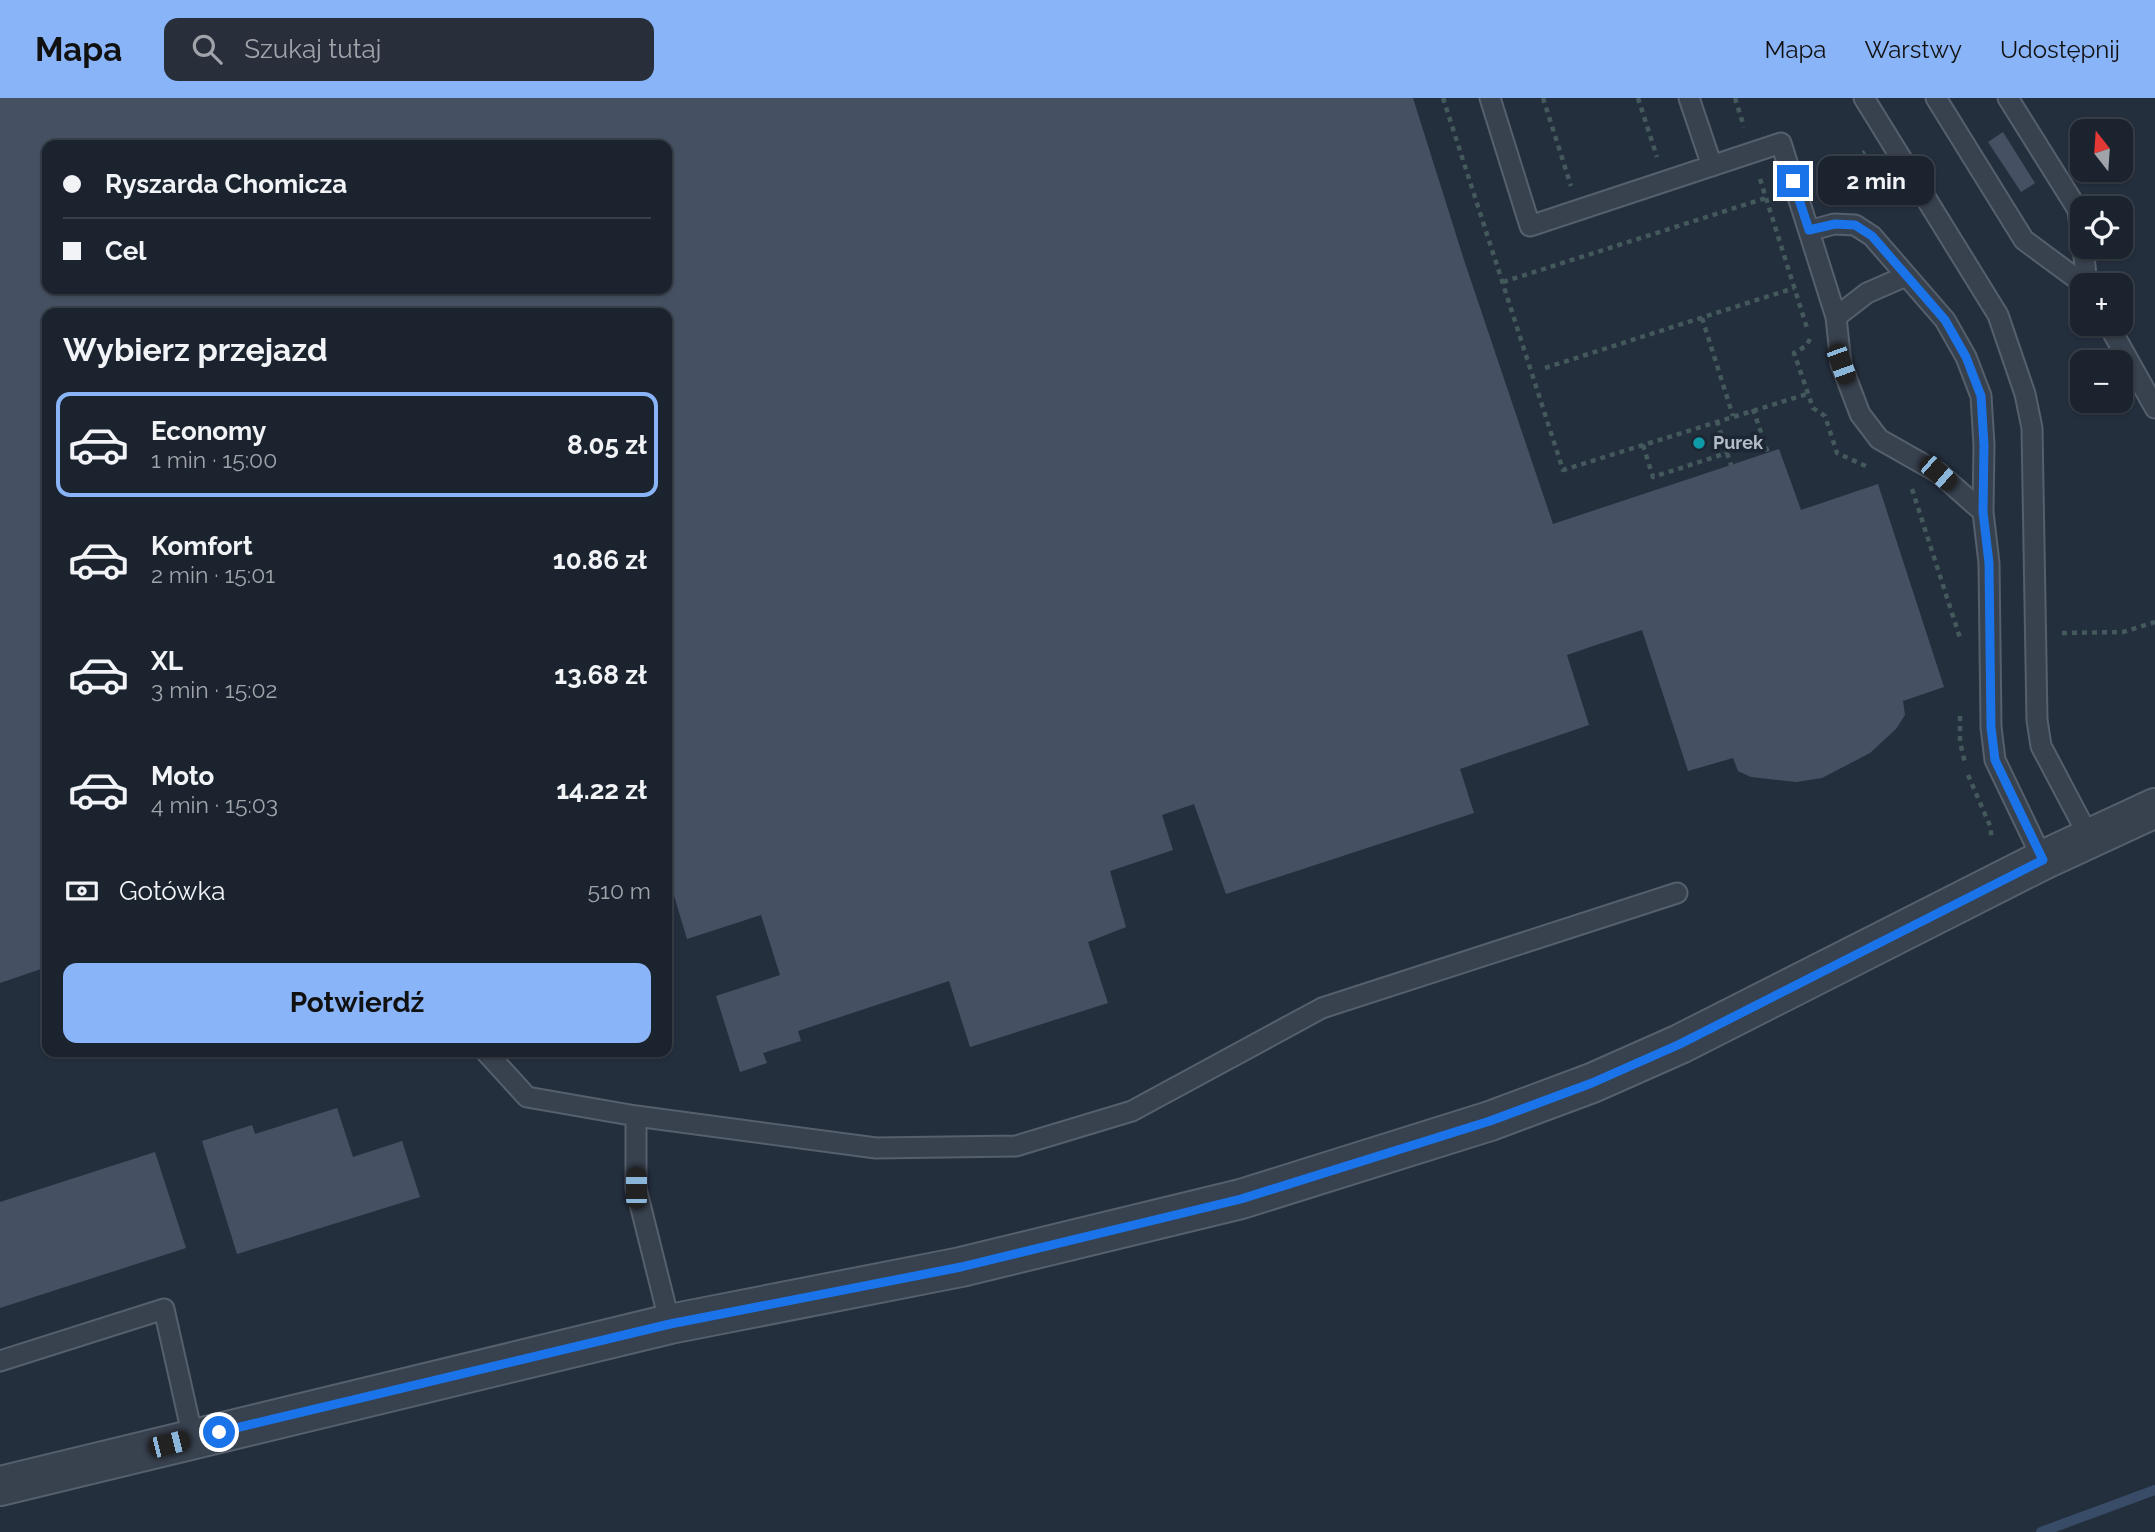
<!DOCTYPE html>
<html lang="pl">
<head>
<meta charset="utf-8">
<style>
  body { margin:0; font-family:Raleway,sans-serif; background:#282f3a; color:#f1f3f6; height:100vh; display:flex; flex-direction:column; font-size:26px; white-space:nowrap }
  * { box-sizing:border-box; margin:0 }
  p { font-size:23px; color:#a0a4aa }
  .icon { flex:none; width:38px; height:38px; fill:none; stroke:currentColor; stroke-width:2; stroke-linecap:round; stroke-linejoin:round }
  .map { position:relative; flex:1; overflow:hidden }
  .side { position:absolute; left:42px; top:210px; width:630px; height:749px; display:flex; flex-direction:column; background:#1b232e; border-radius:14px; box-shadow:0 2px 5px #0004,0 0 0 2px #39404a }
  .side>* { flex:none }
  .top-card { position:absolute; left:42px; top:42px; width:630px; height:154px; border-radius:14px; box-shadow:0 2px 5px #0004,0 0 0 2px #39404a; display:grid; align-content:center; height:154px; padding:0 21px; background:#1b232e }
  .needle { width:46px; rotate:343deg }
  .fabs { position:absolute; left:2070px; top:21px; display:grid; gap:14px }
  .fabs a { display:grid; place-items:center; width:63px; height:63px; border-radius:14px; background:#1b232e; box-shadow:0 2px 5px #0004,0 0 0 2px #39404a; font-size:35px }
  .end { position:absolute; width:32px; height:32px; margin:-16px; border:9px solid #1a73e8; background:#fff; box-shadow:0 0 0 4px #fff }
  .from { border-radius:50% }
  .bubble { position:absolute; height:49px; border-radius:14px; background:#1b232e; box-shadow:0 2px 5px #0004,0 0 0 2px #39404a; font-size:23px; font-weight:700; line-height:49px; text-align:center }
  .car { position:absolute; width:21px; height:42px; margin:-21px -10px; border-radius:9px; box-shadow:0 0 5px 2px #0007; background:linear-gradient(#222 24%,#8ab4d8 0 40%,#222 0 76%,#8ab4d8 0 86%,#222 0) }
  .top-card b { display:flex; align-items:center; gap:24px; height:66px; font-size:26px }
  .top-card b+b { border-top:2px solid #39404a }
  .top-card i { width:18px; height:18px; background:#f1f3f6 }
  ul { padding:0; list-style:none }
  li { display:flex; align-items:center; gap:21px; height:105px; margin:0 14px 10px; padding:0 7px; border:4px solid transparent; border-radius:14px }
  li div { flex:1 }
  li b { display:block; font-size:26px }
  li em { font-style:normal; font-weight:700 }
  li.active { border-color:#8ab4f8 }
  li>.icon { width:63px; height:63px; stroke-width:1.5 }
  h2 { padding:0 21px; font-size:32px; line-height:84px }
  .pay { display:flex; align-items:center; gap:18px; height:77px; padding:0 21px; font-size:26px }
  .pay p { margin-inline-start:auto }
  .action { display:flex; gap:14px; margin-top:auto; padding:14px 21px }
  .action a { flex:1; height:80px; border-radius:14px; background:#8ab4f8; color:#111; font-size:28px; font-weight:700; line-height:80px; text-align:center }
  header { display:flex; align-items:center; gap:42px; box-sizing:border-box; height:98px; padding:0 35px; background:#8ab4f8; color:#111 }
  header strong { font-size:33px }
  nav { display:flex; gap:38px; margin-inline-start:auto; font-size:24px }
  .search { width:490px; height:63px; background:#282f3a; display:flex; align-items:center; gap:18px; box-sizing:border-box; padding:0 24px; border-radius:14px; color:#a0a4aa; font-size:26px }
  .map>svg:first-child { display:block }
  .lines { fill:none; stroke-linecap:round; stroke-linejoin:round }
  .stream { stroke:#394c67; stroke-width:10 }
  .building { fill:#455162; fill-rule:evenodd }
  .service-casing { stroke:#565f6c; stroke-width:23 }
  .minor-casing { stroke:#565f6c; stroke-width:42 }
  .path { stroke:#44595c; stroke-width:4.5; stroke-dasharray:5 5; stroke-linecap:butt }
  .service { stroke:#38414e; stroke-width:19 }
  .minor { stroke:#38414e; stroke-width:38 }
  .route { stroke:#1a73e8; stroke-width:9 }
  .culture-dot { fill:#0f9aa8; stroke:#1d2633; stroke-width:2.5 }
  .labels { text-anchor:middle; stroke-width:7; stroke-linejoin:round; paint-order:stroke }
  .poi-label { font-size:18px; font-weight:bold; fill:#b4bcc9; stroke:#1d2633; text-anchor:start }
</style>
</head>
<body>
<header>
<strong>Mapa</strong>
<div class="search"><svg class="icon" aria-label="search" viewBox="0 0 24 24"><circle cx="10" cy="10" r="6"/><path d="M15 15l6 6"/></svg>Szukaj tutaj</div>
<nav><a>Mapa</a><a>Warstwy</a><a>Udostępnij</a></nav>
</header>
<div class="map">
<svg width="2155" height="1434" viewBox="0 0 2155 1434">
  <rect width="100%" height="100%" fill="#242f3e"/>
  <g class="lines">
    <path class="stream" d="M2041 1434 2155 1392"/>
  </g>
  <path class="building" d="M0 0H1413L1464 162 1553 426 1779 351 1801 412 1878 386 1944 589 1903 603 1905 617 1896 631 1870 655 1822 680 1796 684 1751 679 1738 673 1733 660 1688 673 1642 532 1593 548 1567 557 1589 627 1460 671 1474 715 1226 796 1194 706 1162 717 1173 752 1110 773 1126 829 1088 844 1108 905 970 949 949 883 798 933 801 943 763 955 767 965 740 974 716 898 780 877 761 817 687 841 667 774V215H47V869L0 885ZM47 47H667V191H47Z
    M2003 34 2035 85 2021 94 1988 44Z
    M337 1010 353 1059 402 1043 420 1099 237 1156 202 1043 252 1027 255 1036Z
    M155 1054 186 1150 0 1210V1104Z"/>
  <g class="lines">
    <defs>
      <path id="service" d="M1490 0 1530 128 1781 45 1836 219
        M1689 0 1712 68
        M1864 0 1998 217 2025 296 2032 330 2037 622 2041 648 2089 739
        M1936 0 2024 142 2085 187
        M2008 0 2078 112 2082 148
        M1809 133 1834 126 1855 127 1872 138 1945 222 1966 259 1981 298 1984 347 1983 414 1989 465 1991 629 1995 662 2043 762
        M2083 149 2087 187
        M1906 178 1867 195 1836 219 1841 266 1860 316 1879 341 1939 375 1983 414
        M2108 226 2155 310
        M486 954 527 999 636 1018 876 1050 1016 1048 1132 1013 1322 910 1677 795
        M636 1018V1090L670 1226
        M0 1263 164 1211 193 1340"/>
      <path id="minor" d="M0 1388 670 1226 961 1169 1241 1101 1490 1023 1592 985 1680 946 2043 762 2155 710"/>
    </defs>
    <use href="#service" class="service-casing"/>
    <use href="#minor" class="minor-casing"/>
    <path class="path" d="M1443 0 1563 372 1807 296
      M1543 0 1571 88
      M1638 0 1657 59
      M1735 0 1744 29
      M1817 74 1849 64 1865 54
      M1760 81 1807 230
      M1503 184 1766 100
      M1702 220 1733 318
      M1810 241 1806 248 1794 255 1813 310 1825 318 1837 355 1870 370
      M1545 270 1794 190
      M1753 311 1768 355
      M1643 347 1653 379 1727 355 1717 323
      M1727 355 1731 367
      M1912 391 1960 540
      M2062 535 2123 534 2155 524
      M1960 618V644L1965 665
      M1968 677 1991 730V740"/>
    <use href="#service" class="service"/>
    <use href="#minor" class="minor"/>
  </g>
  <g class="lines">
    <path class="route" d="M219 1334 670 1226 961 1169 1241 1101 1490 1023 1592 985 1680 946 2043 762 1995 662 1991 629 1989 465 1983 414 1984 347 1981 298 1966 259 1945 222 1872 138 1855 127 1835 126 1809 132 1793 83"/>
  </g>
  <circle class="culture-dot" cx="1699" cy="345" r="7"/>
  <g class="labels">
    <g class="poi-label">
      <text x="1713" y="351">Purek</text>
    </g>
  </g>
</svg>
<div class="fabs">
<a><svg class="needle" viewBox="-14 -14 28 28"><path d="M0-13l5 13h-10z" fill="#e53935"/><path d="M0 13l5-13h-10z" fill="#a0a4aa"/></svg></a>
<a><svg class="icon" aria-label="locate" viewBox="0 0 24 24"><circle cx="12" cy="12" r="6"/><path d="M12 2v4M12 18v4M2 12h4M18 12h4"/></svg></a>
<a>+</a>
<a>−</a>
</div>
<i class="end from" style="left:219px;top:1334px"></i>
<i class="end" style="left:1793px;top:83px"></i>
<div class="bubble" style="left:1818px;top:58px;width:116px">2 min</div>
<i class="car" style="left:1841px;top:266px;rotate:160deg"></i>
<i class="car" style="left:1938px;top:375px;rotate:131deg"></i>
<i class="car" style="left:636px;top:1090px;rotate:0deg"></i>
<i class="car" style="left:169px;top:1346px;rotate:76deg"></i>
<div class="top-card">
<b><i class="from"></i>Ryszarda Chomicza</b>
<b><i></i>Cel</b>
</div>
<section class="side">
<h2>Wybierz przejazd</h2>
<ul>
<li class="active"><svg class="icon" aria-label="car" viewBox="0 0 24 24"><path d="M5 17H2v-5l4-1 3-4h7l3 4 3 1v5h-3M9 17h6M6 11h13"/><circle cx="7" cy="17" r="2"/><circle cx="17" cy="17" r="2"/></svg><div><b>Economy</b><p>1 min · 15:00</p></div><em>8.05 zł</em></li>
<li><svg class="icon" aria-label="car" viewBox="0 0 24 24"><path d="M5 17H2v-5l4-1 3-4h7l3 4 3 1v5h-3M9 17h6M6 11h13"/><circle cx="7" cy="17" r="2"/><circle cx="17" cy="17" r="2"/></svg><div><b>Komfort</b><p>2 min · 15:01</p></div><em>10.86 zł</em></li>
<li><svg class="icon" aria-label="car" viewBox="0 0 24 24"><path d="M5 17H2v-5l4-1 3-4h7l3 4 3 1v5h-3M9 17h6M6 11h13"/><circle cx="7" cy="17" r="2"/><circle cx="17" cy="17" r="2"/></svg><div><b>XL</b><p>3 min · 15:02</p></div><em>13.68 zł</em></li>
<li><svg class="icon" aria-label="car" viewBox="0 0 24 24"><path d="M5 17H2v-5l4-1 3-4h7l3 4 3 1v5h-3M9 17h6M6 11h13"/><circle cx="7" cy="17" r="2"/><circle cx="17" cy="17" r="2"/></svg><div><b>Moto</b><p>4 min · 15:03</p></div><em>14.22 zł</em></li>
</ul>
<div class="pay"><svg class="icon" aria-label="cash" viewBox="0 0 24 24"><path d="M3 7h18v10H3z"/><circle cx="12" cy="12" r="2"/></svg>Gotówka<p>510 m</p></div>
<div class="action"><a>Potwierdź</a></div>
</section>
</div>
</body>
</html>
